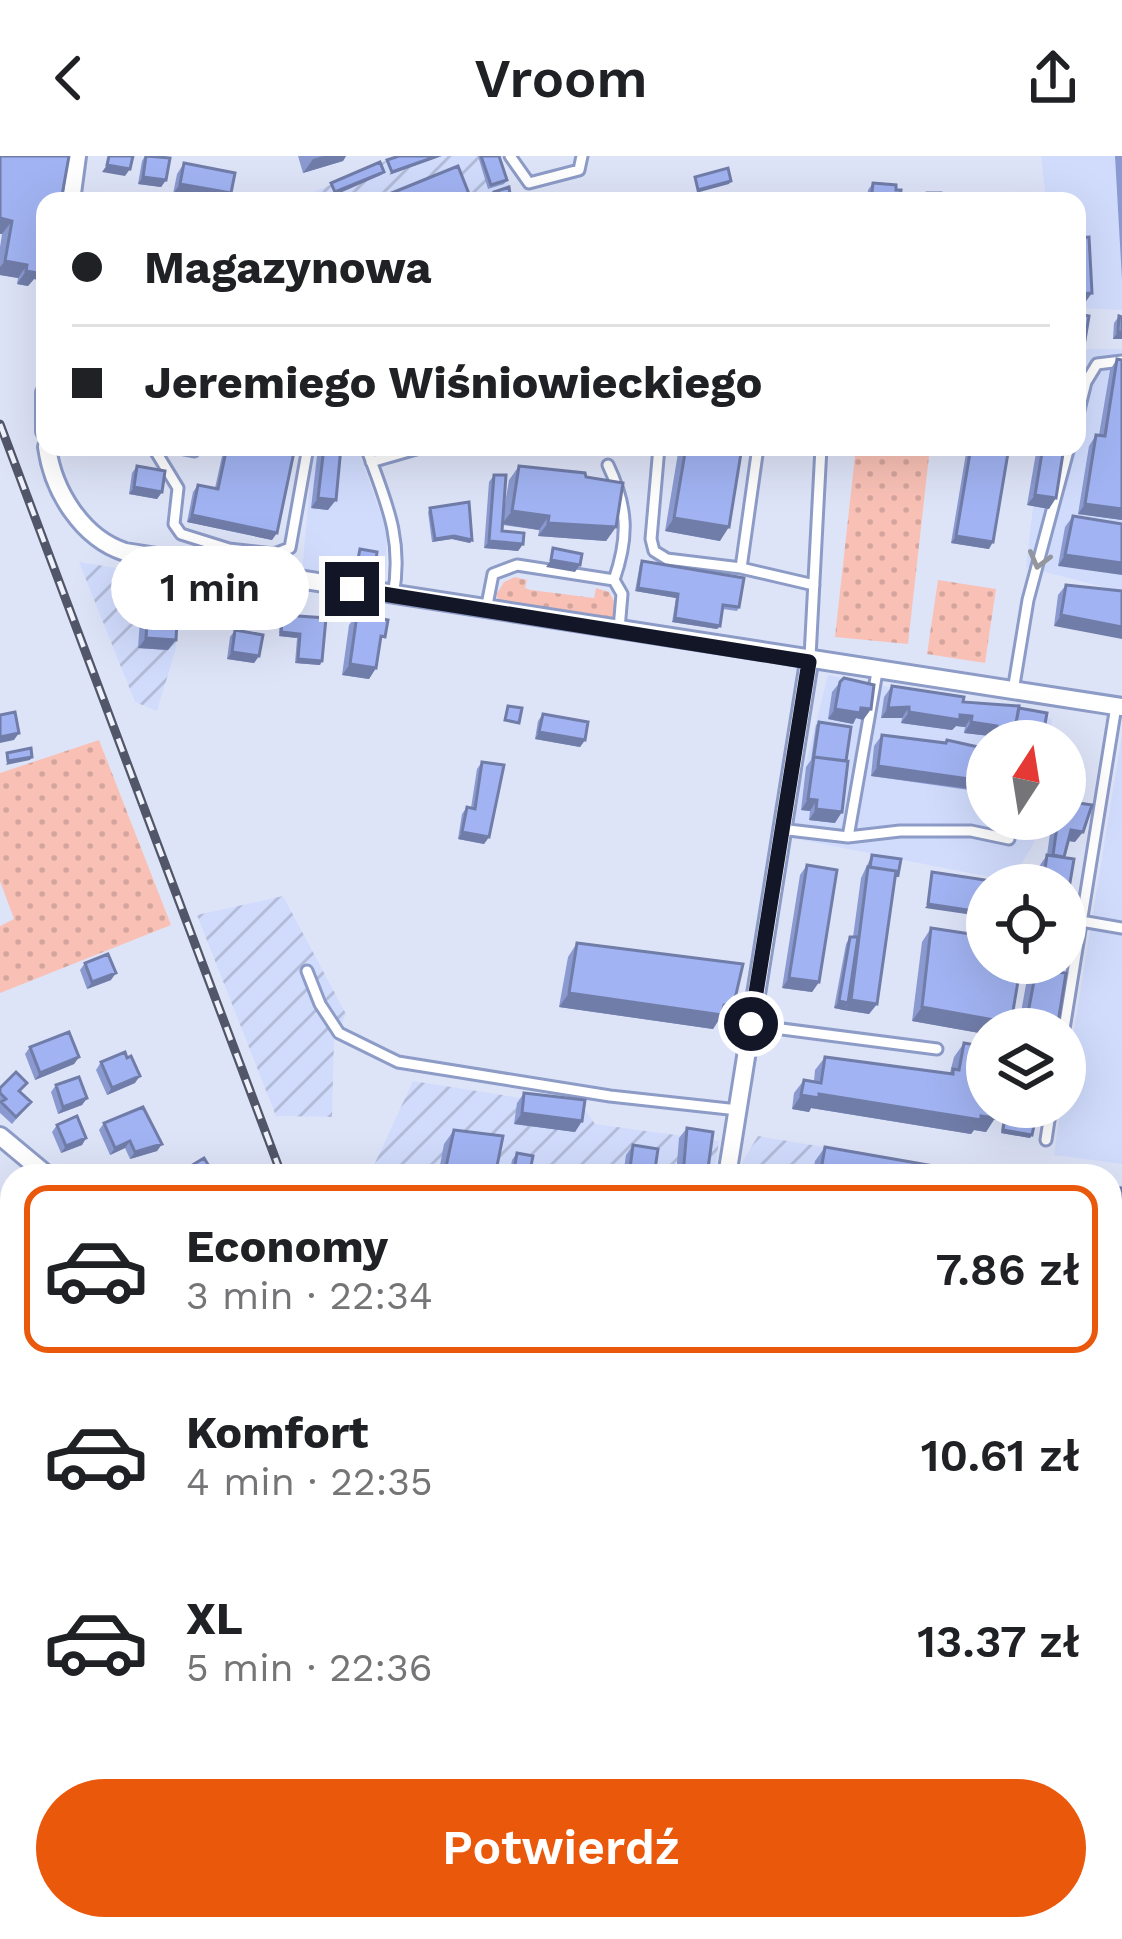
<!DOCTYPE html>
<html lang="pl">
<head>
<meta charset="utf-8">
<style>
  body { margin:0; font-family:"Work Sans",sans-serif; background:#f2f2f2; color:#202124; height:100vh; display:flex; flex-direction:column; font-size:45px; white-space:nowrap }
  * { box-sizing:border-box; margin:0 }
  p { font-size:39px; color:#757577 }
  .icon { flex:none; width:66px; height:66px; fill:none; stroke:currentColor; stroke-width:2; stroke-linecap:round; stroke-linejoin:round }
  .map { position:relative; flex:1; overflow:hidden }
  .details { position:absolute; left:0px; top:1008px; width:1122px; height:777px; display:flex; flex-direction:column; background:#fff; border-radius:36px 36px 0 0; box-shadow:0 12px 48px #0002 }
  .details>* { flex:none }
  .banner { position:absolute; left:36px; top:36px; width:1050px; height:264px; border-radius:24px; box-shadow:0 12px 48px #0002; display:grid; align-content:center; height:264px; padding:0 36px; background:#fff }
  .needle { width:78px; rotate:12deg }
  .buttons { position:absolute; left:966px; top:564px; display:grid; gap:24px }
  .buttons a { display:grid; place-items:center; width:120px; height:120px; border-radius:50%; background:#fff; box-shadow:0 12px 48px #0002; font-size:60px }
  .end { position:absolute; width:54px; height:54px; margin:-27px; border:15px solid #121627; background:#fff; box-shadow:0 0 0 6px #fff }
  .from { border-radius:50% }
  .bubble { position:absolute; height:84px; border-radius:42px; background:#fff; box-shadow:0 12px 48px #0002; font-size:39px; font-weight:600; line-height:84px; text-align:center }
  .banner b { display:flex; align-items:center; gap:42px; height:114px; font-size:45px }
  .banner b+b { border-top:3px solid #e0e0e0 }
  .banner i { width:30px; height:30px; background:#202124 }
  ul { padding:21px 0 0; list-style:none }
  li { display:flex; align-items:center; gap:36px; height:168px; margin:0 24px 18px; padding:0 12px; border:6px solid transparent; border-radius:24px }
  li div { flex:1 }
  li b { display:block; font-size:45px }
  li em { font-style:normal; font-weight:600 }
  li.current { border-color:#ea580c }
  li>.icon { width:108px; height:108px; stroke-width:1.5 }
  .primary-button { display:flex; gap:24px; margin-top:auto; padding:24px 36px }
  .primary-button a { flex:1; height:138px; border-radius:72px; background:#ea580c; color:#fff; font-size:48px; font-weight:600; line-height:138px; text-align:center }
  header { display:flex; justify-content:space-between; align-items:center; height:156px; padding:0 36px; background:#fff; font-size:54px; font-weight:600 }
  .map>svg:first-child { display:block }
  .built { fill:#d1dcfd }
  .industrial { fill:url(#industrial-furrows) }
  .grass { fill:url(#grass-dots) }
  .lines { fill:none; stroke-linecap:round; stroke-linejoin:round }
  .stream { stroke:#9e8e63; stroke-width:4.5 }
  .service-casing { stroke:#8d9bc7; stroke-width:15 }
  .minor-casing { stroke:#8d9bc7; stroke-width:22 }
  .service { stroke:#fff; stroke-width:9 }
  .minor { stroke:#fff; stroke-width:16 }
  .rail-casing { stroke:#515668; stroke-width:9 }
  .rail { stroke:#eff2fc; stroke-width:4.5; stroke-dasharray:14; stroke-linecap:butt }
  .wall { fill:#8a9ad0 }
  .shaded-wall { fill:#717da9 }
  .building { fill:#a1b3f2; stroke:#717da9; stroke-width:3 }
  .oneway { stroke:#94969e }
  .route { stroke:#121627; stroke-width:15 }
</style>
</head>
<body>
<header><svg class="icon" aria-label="back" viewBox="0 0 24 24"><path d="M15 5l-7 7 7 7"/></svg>Vroom<svg class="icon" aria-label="share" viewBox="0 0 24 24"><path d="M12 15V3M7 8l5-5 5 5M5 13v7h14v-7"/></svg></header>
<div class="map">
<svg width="1122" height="1783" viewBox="0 0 1122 1783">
  <defs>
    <pattern id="industrial-furrows" width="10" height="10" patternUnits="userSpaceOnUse" patternTransform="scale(3)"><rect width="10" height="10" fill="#d1dcfd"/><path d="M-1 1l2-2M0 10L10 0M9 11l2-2" fill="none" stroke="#b2bcd9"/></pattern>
    <pattern id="grass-dots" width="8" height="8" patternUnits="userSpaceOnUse" patternTransform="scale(3)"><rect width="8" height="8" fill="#f9c1b6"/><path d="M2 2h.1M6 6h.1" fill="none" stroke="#d4a59c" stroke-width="1.8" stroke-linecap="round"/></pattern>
  </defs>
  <rect width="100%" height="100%" fill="#dee4f8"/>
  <path class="built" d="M1041 0H1122V154L1077 152V45H1046Z
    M1089 193H1122V442L1103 431 1026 411 1040 291H1077V198Z
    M313 291H357L387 376 385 426 302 416Z
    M828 519 1052 563 1050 585H987V663H1040L1034 687 1019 712 1005 724 787 681Z
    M1122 578V1008L1054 999 1061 951H1065V929Z"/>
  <path class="industrial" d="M397 0H498L515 45H301L300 42Z
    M79 406 178 422 176 492 157 555 135 546Z
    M283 740 346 858 334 884 332 961 276 960 197 759Z
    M413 925 584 952 595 968 719 985 714 1020H369Z
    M758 980 999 1020H739L741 1008Z
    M1110 1241 1122 1243V1651H1110Z
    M1122 1710V1783H652L649 1773H1110V1711Z"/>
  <path class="grass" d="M856 291H930L908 488 835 481Z
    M515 421 527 424 525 432 531 434 594 442 596 432 609 436C615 446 618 453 611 464L500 446 496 439 504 426Z
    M938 424 996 433 985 507 927 498Z
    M99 584 171 769 0 837V770L14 763 0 725V617Z"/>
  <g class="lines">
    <path class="stream" d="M0 1663 12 1652
      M1110 1673 1122 1674"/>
    <defs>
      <path id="service" d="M510 0 529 27 579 14 582 0
        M1077 262 1086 226 1097 208 1122 205
        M153 291 178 332 174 368 181 378 229 393 226 413
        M174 291 194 295
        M366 291C385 344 404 382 393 440
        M659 291 651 383 654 395 667 403 741 412 814 429
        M371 306 423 291
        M608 309C628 351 629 381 614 424
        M229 393 274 398 290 392 308 291
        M741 412 758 291
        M486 454 493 418 517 409 614 424 622 438 619 473
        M810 501 821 291
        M1013 535 1028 444 1069 291
        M780 673 848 681 900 675H971L1009 683
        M848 681 877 516
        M1081 765 1122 772
        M307 815 320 848 339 877 398 906 610 940 738 954
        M751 869 937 893
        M1064 873 1116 550
        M1046 984 1051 951
        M158 1020 162 1018
        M1110 1147 1122 1149
        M1110 1565 1122 1567
        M1110 1636 1122 1637
        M157 1773 159 1783
        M291 1773 293 1783
        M785 1773 786 1783
        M843 1773 847 1783
        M932 1773 933 1783
        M685 1783V1773"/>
      <path id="minor" d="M71 45 77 0
        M45 237V275
        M47 291C53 335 82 382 125 396L1122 551
        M0 980 48 1020
        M727 1020 809 506
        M1110 1226 1122 1228
        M0 1463 12 1457
        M534 1773 538 1783"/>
    </defs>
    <use href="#service" class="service-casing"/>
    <use href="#minor" class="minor-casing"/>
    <use href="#service" class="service"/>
    <use href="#minor" class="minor"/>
    <defs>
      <path id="rail" d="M0 268 282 1020
        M553 1773 557 1783"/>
    </defs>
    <use href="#rail" class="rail-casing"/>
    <use href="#rail" class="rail"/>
  </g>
  <path class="wall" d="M0 0 40 124 34 123 28 130 17 128 18 122 0 119V91L2 78H0Z
    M145 0H159L166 24 161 31 138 28 142 5Z
    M298 0H346L343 5 303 17Z
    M478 0H499L507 24 504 28 488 33Z
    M1115 0H1122V124Z
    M184 7 226 45H209L173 38 177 18Z
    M873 27 896 34 900 45H867L868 34Z
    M1119 160 1122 161V183H1113L1114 167Z
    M1117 203 1122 204V364L1078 358 1089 290 1096 279H1099L1110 214Z
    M224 291H295L272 384 187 366 193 336 198 329 215 332Z
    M318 291H341L328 354 311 352Z
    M679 291H742L720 385 665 375Z
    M967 291H1009L989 393 951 387Z
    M1037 291H1064L1049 353 1027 349Z
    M137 310 162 336 157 343 129 338 132 317Z
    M519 310 586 321 616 371 606 385 538 380 539 374 503 369 502 375 523 388 518 395 484 392 489 326 494 319 503 360 509 324Z
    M430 352 472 384 470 387 452 383 432 386 428 356Z
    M1073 360 1122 368 1058 410 1065 371Z
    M642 405 739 451 737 455 723 453 720 470 717 473 672 466 676 442 635 435 640 408Z
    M150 425 168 494 138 492 142 435Z
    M1066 429 1122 435 1054 470 1058 439Z
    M283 459 326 462 320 509 295 507 297 482 279 480 280 462Z
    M357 459 379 489 376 512 369 523 342 519 349 469Z
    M235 474 259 500 254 507 227 503 230 481Z
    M840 526 871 553 863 564 856 562 853 568 828 563 832 536Z
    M892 530 963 546 1019 552 1042 585H989L990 580 964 577 965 571 956 570 952 574 901 567 902 562H881L884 541Z
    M543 558 585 584 580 591 535 583 538 565Z
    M819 566 835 667 809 664 810 655 801 654 806 611 811 604 816 569Z
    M882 579 944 587 947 584 977 633 976 635 871 620 874 590Z
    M482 606 489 681 484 688 458 683 462 658 467 651 471 652 477 613Z
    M1052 663H1065L1075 686 1068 685 1064 701 1065 729H1035L1038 712 1047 699Z
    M872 699 895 724 877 848 869 858 834 852 846 788 850 781H853L861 722Z
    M807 709 819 826 812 836 782 832 800 719Z
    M979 768 1010 873H987V951L995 962 986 976 974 974 971 978 811 952 809 956 792 953 794 937 804 924 814 925 815 914 825 901 950 917 954 901 964 887 983 890 985 878 912 865 922 786 931 772 972 778Z
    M577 787 734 847 725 861 720 862 713 873 559 851 568 801Z
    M85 807 111 824 87 833 80 814Z
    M1021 807H1057V873H1018L1027 823 1019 822Z
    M30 891 79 901 74 908 35 924 25 898Z
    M101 906 135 927 107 939 96 914Z
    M56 929 87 942 82 949 58 958 51 936Z
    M0 932 20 936 31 946 12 968 0 957Z
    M524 937 582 965 575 976 514 968 517 947Z
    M1004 951H1044L1035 966 1030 982 1001 977Z
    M104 967 162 988 157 995 130 1003 125 992 110 999 99 974Z
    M57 969 86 982 82 989 61 997 52 976Z
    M687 972 707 1020H676L679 982Z
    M454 974 495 1020H438L444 988Z
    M633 989 654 1020H623L626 999Z
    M825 991 991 1020H812L815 1005Z
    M517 997 529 1020H509L512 1004Z
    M204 1773H251L253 1783H206Z
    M407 1773H437L409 1783Z
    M708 1773H767L768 1783H709Z
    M801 1773H837V1783H802Z
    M864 1773H892V1783H866Z"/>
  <path class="shaded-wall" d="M323 0H346L343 5 303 17 313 3Z
    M437 0H442L389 19 392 16Z
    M107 9 130 13 125 20 102 16Z
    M384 16 381 19 333 40 335 36Z
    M143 21 166 24 161 31 138 28Z
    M731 25 729 28 696 37 698 34Z
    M180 28 231 37 226 45H209L173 38Z
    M0 62 12 65 2 78H0Z
    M5 105 27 109 18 122 0 119V111Z
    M40 108 45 109V116L40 124 34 123 28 130 17 128 26 115Z
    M1092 137 1084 148H1077V138Z
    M1118 176H1122V183H1113Z
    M134 331 162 336 157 343 129 338Z
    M1035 339 1056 342 1049 353 1027 349Z
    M318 342 336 344 328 354 311 352Z
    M1085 348 1122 353V364L1078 358Z
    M512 355 549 360 539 374 502 368Z
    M192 359 277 377 272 384 187 366Z
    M674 362 729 371 720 385 665 375Z
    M548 367 616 371 606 385 538 380Z
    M454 380 472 384 470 387 452 383 432 386 435 383Z
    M956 380 993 386 989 393 951 387Z
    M489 385 523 388 518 395 484 392Z
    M1065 399 1122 407V419L1058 410Z
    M551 404 580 409 575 416 546 411Z
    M357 408 375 411 370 418 352 415Z
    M638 432 678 438 676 442 635 435Z
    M1061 459 1122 471V483L1054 470Z
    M675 462 720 470 717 473 672 466Z
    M281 476 300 478 297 482 279 480Z
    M146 482 176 484 168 494 138 492Z
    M232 496 259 500 254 507 227 503Z
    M298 503 322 505 320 509 295 507Z
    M350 508 376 512 369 523 342 519Z
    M909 551 902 562H881L888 552Z
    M861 552 871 553 863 564 856 562 853 568 828 563 835 553Z
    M909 556 960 559 972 560 965 571 956 570 952 574 901 567Z
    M971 566 997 570 990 580 964 577Z
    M539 576 585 584 580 591 535 583Z
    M19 577 14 584 0 587V581Z
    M32 601 30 604 6 609 8 605Z
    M878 610 983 625 987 627V635L871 620Z
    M808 643 817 644 810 655 801 654Z
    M816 653 842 656 835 667 809 664Z
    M1071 674 1083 676 1075 686 1064 684Z
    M462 676 489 681 484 688 458 683Z
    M1044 720 1050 721 1045 729H1038Z
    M928 748 987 757V761L925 752Z
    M1028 808 1037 809 1027 823 1019 822Z
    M116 817 111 824 87 833 92 826Z
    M789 822 819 826 812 836 782 832Z
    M569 837 724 849 734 847 725 861 720 862 713 873 559 851Z
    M851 844 877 848 869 858 843 854Z
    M839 845 848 847 843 854 834 852Z
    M922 851 994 864 985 878 912 865Z
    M79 901 74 908 35 924 40 917Z
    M140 920 135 927 107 939 112 932Z
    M819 938 981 960 995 962 986 976 974 974 971 978 811 952 809 956 792 953 801 939Z
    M87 942 82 949 58 958 63 951Z
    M1010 951H1025L1043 954 1033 968 1002 963Z
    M522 957 582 965 575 976 514 968Z
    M1003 974 1032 979 1030 982 1001 977Z
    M86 982 82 989 61 997 66 990Z
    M130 985 125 992 110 999 115 992Z
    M162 988 157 995 130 1003 135 996Z
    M1110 1109 1122 1110V1125L1110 1124Z
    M1110 1182 1122 1184V1199L1110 1198Z
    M12 1309V1314L0 1319V1314Z
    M1110 1384 1122 1386V1397L1110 1395Z
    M1110 1509 1122 1511V1526L1110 1524Z
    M1110 1606 1122 1607V1622L1110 1621Z
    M416 1773H437L409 1783Z"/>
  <path class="building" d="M0 0H69L61 45H45V109L40 108 38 117 26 115 27 109 5 105 12 65 0 62Z
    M109 0H133L130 13 107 9Z
    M146 0 170 2 166 24 143 21Z
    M399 0H437L392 16 387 4Z
    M481 0H499L507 24 491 29Z
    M380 6 384 16 335 36 331 27Z
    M184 7 235 17 231 37 180 28Z
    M458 10 469 38 451 45H372Z
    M728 12 731 25 698 34 695 21Z
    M873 27 896 29V34H901L900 45H871Z
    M509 31 511 45H497L494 36Z
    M927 37H941V45H926Z
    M1089 81 1092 137 1077 138V82Z
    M1077 158 1089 160 1085 184 1078 183 1077 191Z
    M1119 160 1122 161V176H1118Z
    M1117 203 1122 204V353L1085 348 1096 279 1105 280Z
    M227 291H295L277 377 192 359 198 329 218 333Z
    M324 291H341L336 344 318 342Z
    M686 291H742L729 371 674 362Z
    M971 291H1009L993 386 956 380Z
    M1043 291H1064L1056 342 1035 339Z
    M137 310 165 315 162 336 134 331Z
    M519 310 585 317 586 321 623 327 616 371 548 367 549 360 512 355Z
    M494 319H506L502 375 524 377 523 388 489 385Z
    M469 346 472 384 454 380 435 383 430 352Z
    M1073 360 1122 368V407L1065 399Z
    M553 392 582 398 580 409 551 404Z
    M360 393 377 396 375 411 357 408Z
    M642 405 744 422 739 451 723 449 720 470 675 462 678 438 638 432Z
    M150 425 179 427 176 484 146 482Z
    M1066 429 1122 435V471L1061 459Z
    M283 459 326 462 322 505 298 503 300 478 281 476Z
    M357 459 388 464 385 481 381 480 376 512 350 508Z
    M235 474 263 479 259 500 232 496Z
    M844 522 874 529 871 553 861 552 860 557 835 553 840 526Z
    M892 530 964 541 963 546 1019 550 1013 584 996 582 997 570 971 566 972 560 960 559V564L909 556V551L888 552Z
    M508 550 522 552 519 567 505 564Z
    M1019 552 1047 557 1042 585 1013 582Z
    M15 556 19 577 0 581V559Z
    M543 558 588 566 585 584 539 576Z
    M819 566 851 571 846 605 814 601 813 606Z
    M882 579 946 587 947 584 987 593 983 625 878 610Z
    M31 592 32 601 8 605 7 597Z
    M987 600V627L981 626 983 625Z
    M814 601 848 605 842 656 816 653 817 644 808 643Z
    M482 606 504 609 489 681 462 676 467 651 475 653Z
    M1065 645 1092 649 1083 676 1071 674 1064 701 1053 699 1058 663H1065Z
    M872 699 901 703 898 719 896 718V715L870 711Z
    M1047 699 1074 703 1065 756V729H1049L1050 721 1044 720Z
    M807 709 837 714 819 826 789 822Z
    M868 711 896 715 877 848 851 844Z
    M932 716 1018 729H987V757L928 748Z
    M979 768 987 769V807H1021L1010 873H993L994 864 922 851 931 772 977 779Z
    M850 781H858L848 847 839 845Z
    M577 787 743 808 734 847 724 849 722 859 569 837Z
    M108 798 116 817 92 826 85 807Z
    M1029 807H1057L1055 816 1066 817 1057 873H1025L1037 809Z
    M69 876 79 901 40 917 30 891Z
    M964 887 987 891V951H997L995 962 981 960V964L819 938V942L801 939 804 924 821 927 825 901 953 918V913L959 914Z
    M125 896 127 902 131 900 140 920 112 932 101 906Z
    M16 916 27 927 19 935 31 946 16 961 1 946 6 943 0 937V932Z
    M79 921 87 942 63 951 56 929Z
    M524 937 585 944 582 965 522 957Z
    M143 951 162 988 135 996 130 985 115 992 104 967Z
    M77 960 86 982 66 990 57 969Z
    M1005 960 1035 965 1032 979 1003 974Z
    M687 972 713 976 707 1020H683Z
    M454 974 503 980 495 1020H444Z
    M633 989 658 993 654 1020H629Z
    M825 991 991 1020H820Z
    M517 997 533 1000 529 1020H513Z
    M204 1002 215 1020H184L181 1016Z
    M1110 1030 1122 1032V1110L1110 1109Z
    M0 1054 8 1073 0 1078Z
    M8 1110 10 1114 12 1113V1142L0 1149V1115Z
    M1110 1153 1122 1154V1184L1110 1182Z
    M0 1252 12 1257V1309L0 1314Z
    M1110 1288 1122 1290V1386L1110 1384Z
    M12 1382V1393L8 1394 4 1385Z
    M1110 1414 1122 1416V1511L1110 1509Z
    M1110 1569 1122 1571V1607L1110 1606Z
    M72 1773H81L83 1783H52L51 1778Z
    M216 1773H251L253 1783H218Z
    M718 1773H767L768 1783H719Z
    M809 1773H837V1783H809Z
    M870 1773H892V1783H871Z
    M1078 1773H1092V1777L1079 1778Z
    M1122 1775V1783H1007Z"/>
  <defs><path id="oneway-chevron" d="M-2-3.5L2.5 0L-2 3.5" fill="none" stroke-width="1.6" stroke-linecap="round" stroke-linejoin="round" transform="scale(3)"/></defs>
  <use class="oneway" href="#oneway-chevron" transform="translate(1039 404) rotate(105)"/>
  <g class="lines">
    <path class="route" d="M352 433 809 506 751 868"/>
  </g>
</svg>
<div class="buttons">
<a><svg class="needle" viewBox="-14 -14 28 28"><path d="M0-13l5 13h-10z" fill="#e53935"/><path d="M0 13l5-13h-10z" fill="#757577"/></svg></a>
<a><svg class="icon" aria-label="locate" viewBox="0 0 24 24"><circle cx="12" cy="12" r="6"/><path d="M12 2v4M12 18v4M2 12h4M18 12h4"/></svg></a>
<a><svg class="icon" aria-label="layers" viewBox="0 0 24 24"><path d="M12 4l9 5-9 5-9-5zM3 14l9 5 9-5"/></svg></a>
</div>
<i class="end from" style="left:751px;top:868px"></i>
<i class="end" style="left:352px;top:433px"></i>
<div class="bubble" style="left:111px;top:390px;width:198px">1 min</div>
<div class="banner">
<b><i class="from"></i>Magazynowa</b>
<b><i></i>Jeremiego Wiśniowieckiego</b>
</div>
<section class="details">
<ul>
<li class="current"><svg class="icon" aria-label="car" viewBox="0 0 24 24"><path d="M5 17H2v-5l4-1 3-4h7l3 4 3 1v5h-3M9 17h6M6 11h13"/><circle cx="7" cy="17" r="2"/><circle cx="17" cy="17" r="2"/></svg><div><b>Economy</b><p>3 min · 22:34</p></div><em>7.86 zł</em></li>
<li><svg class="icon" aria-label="car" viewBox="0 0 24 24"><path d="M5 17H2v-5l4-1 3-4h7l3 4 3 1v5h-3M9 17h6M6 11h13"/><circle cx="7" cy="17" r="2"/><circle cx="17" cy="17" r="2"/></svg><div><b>Komfort</b><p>4 min · 22:35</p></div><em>10.61 zł</em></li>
<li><svg class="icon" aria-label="car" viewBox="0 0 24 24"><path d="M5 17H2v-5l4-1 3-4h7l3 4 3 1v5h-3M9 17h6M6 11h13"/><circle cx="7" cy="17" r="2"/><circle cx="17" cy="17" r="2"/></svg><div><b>XL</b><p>5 min · 22:36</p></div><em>13.37 zł</em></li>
</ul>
<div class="primary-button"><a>Potwierdź</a></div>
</section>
</div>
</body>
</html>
